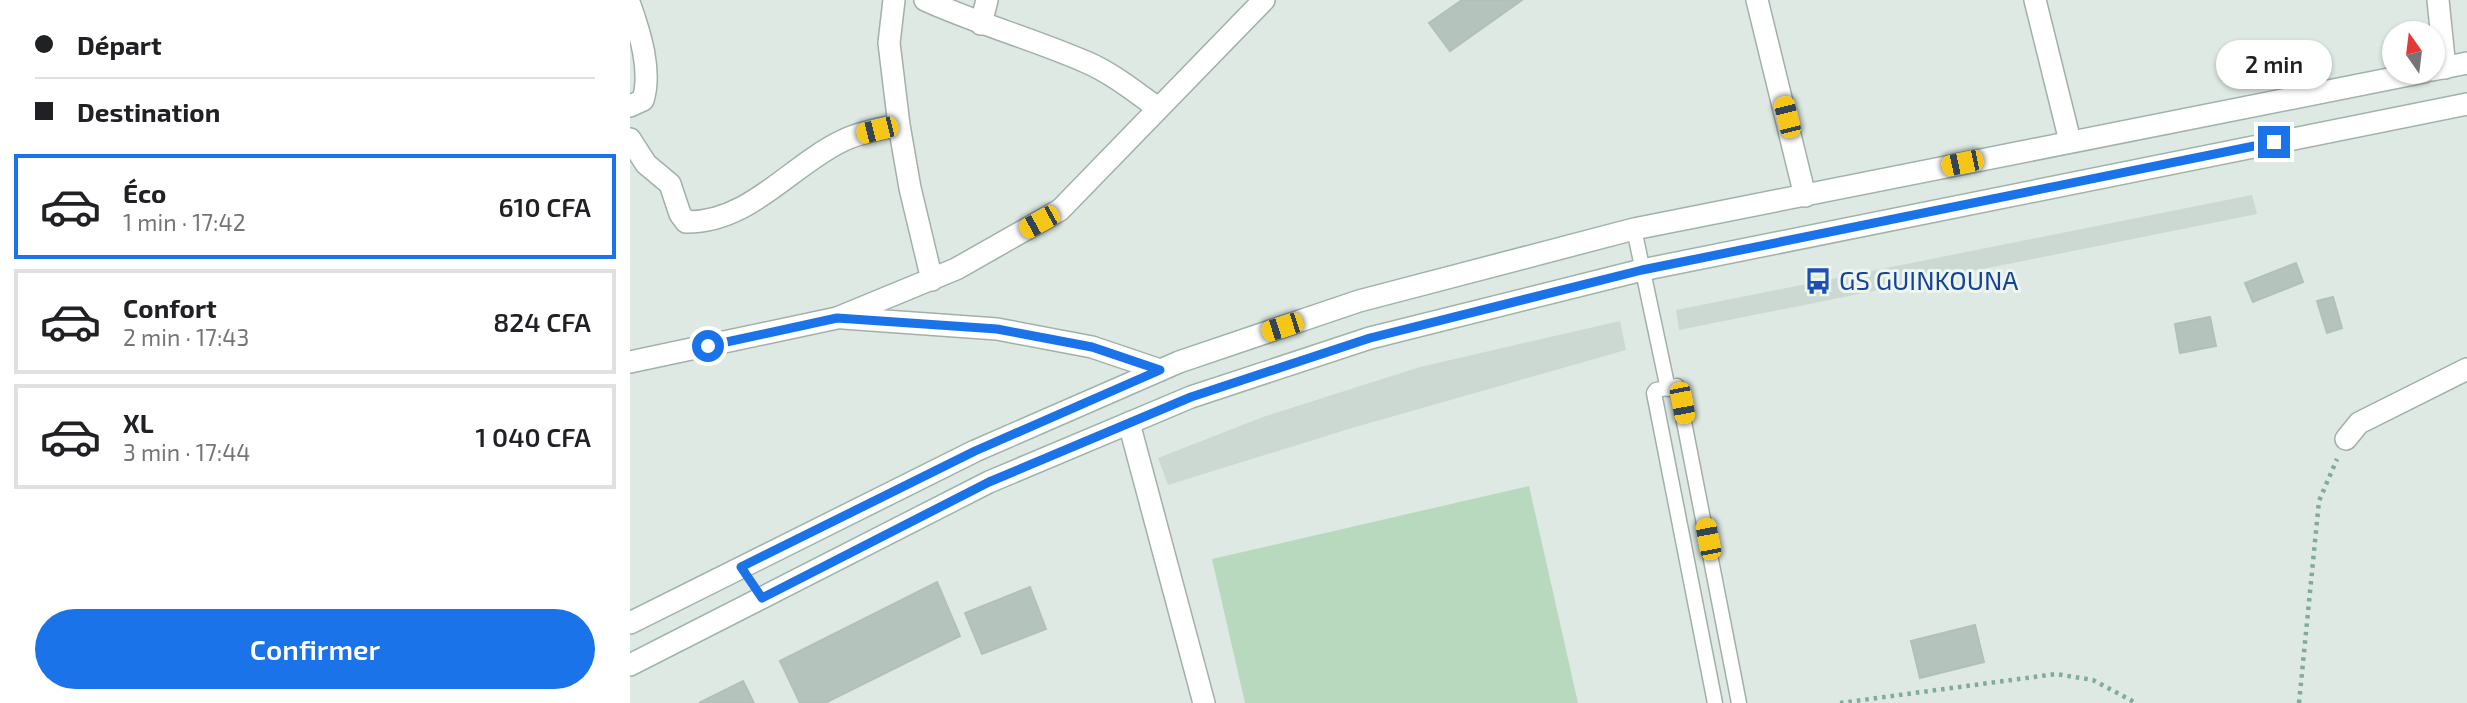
<!DOCTYPE html>
<html lang="fr">
<head>
<meta charset="utf-8">
<style>
  body { margin:0; font-family:"Exo 2",sans-serif; background:#f2f2f2; color:#202124; height:100vh; display:flex; flex-direction:column; font-size:26px; white-space:nowrap }
  * { box-sizing:border-box; margin:0 }
  p { font-size:23px; color:#757577 }
  .icon { flex:none; width:38px; height:38px; fill:none; stroke:currentColor; stroke-width:2; stroke-linecap:round; stroke-linejoin:round }
  .map { position:relative; flex:1; overflow:hidden }
  .drawer { display:flex; flex-direction:column; background:#fff; width:630px }
  .drawer>* { flex:none }
  .banner { display:grid; align-content:center; height:154px; padding:0 35px; background:#fff }
  .needle { width:46px; rotate:346deg }
  .controls { position:absolute; left:1752px; top:21px; display:grid; gap:14px }
  .controls a { display:grid; place-items:center; width:63px; height:63px; border-radius:50%; background:#fff; box-shadow:0 2px 5px #0004; font-size:35px }
  .end { position:absolute; width:32px; height:32px; margin:-16px; border:9px solid #1a73e8; background:#fff; box-shadow:0 0 0 4px #fff }
  .from { border-radius:50% }
  .bubble { position:absolute; height:49px; border-radius:24px; background:#fff; box-shadow:0 2px 5px #0004; font-size:23px; font-weight:600; line-height:49px; text-align:center }
  .car { position:absolute; width:21px; height:42px; margin:-21px -10px; border-radius:9px; box-shadow:0 0 5px 2px #0007; background:linear-gradient(#f5c518 24%,#345 0 40%,#f5c518 0 76%,#345 0 86%,#f5c518 0) }
  .banner b { display:flex; align-items:center; gap:24px; height:66px; font-size:26px }
  .banner b+b { border-top:2px solid #e0e0e0 }
  .banner i { width:18px; height:18px; background:#202124 }
  ul { padding:0; list-style:none }
  li { display:flex; align-items:center; gap:21px; height:105px; margin:0 14px 10px; padding:0 21px; border:4px solid #e0e0e0; border-radius:0px }
  li div { flex:1 }
  li b { display:block; font-size:26px }
  li em { font-style:normal; font-weight:600 }
  li.selected { border-color:#1a73e8 }
  li>.icon { width:63px; height:63px; stroke-width:1.5 }
  .action { display:flex; gap:14px; margin-top:auto; padding:14px 35px }
  .action a { flex:1; height:80px; border-radius:42px; background:#1a73e8; color:#fff; font-size:28px; font-weight:600; line-height:80px; text-align:center }
  main { display:flex; flex:1; min-height:0 }
  .map>svg:first-child { display:block }
  .built { fill:#ccd8d2 }
  .green { fill:#b8d9be }
  .building { fill:#b4c3bc; stroke:#b1c1b9; stroke-width:2 }
  .lines { fill:none; stroke-linecap:round; stroke-linejoin:round }
  .lane-casing { stroke:#a2b0a9; stroke-width:17 }
  .street-casing { stroke:#a2b0a9; stroke-width:24 }
  .secondary-casing { stroke:#9eb3aa; stroke-width:24 }
  .path { stroke:#80aa9a; stroke-width:4.5; stroke-dasharray:3.5 5; stroke-linecap:butt }
  .lane { stroke:#fff; stroke-width:14 }
  .street { stroke:#fff; stroke-width:21 }
  .secondary { stroke:#fff; stroke-width:21 }
  .route { stroke:#1a73e8; stroke-width:9 }
  .labels { text-anchor:middle; stroke-width:6; stroke-linejoin:round; paint-order:stroke }
  .transit-label { font-size:26px; fill:#164399; stroke:#eef6f1; text-anchor:start }
</style>
</head>
<body>
<main>
<section class="drawer">
<div class="banner">
<b><i class="from"></i>Départ</b>
<b><i></i>Destination</b>
</div>
<ul>
<li class="selected"><svg class="icon" aria-label="car" viewBox="0 0 24 24"><path d="M5 17H2v-5l4-1 3-4h7l3 4 3 1v5h-3M9 17h6M6 11h13"/><circle cx="7" cy="17" r="2"/><circle cx="17" cy="17" r="2"/></svg><div><b>Éco</b><p>1 min · 17:42</p></div><em>610 CFA</em></li>
<li><svg class="icon" aria-label="car" viewBox="0 0 24 24"><path d="M5 17H2v-5l4-1 3-4h7l3 4 3 1v5h-3M9 17h6M6 11h13"/><circle cx="7" cy="17" r="2"/><circle cx="17" cy="17" r="2"/></svg><div><b>Confort</b><p>2 min · 17:43</p></div><em>824 CFA</em></li>
<li><svg class="icon" aria-label="car" viewBox="0 0 24 24"><path d="M5 17H2v-5l4-1 3-4h7l3 4 3 1v5h-3M9 17h6M6 11h13"/><circle cx="7" cy="17" r="2"/><circle cx="17" cy="17" r="2"/></svg><div><b>XL</b><p>3 min · 17:44</p></div><em>1 040 CFA</em></li>
</ul>
<div class="action"><a>Confirmer</a></div>
</section>
<div class="map">
<svg width="1837" height="703" viewBox="0 0 1837 703">
  <rect width="100%" height="100%" fill="#dee9e3"/>
  <path class="built" d="M1622 195 1627 214 1049 330 1046 310Z
    M990 321 996 350 722 428 538 485 528 458 633 417 790 367Z"/>
  <path class="green" d="M899 486 948 703H615L582 559Z"/>
  <path class="building" d="M832 0H892L820 51 799 23Z
    M1666 263 1673 282 1623 302 1615 283Z
    M1703 297 1712 328 1697 333 1687 301Z
    M1580 317 1586 346 1550 353 1545 324Z
    M307 582 330 636 195 703H170L150 661Z
    M400 587 416 629 352 654 335 613Z
    M1345 625 1354 662 1290 678 1281 641Z
    M113 681 124 703H69Z"/>
  <g class="lines">
    <defs>
      <path id="lane" d="M1004 229 1038 389
        M1085 703 1024 393 1026 390 1047 386 1109 703"/>
      <path id="street" d="M264 0 259 43 269 125 280 188 302 280
        M295 0C348 24 403 39 456 62 482 73 505 92 528 108
        M1127 0 1175 196
        M1405 0 1440 141
        M1808 0 1815 68
        M0 5C10 33 22 71 13 100L0 106
        M351 24 357 0
        M0 139 16 164 40 184 50 214 56 222C119 223 160 166 212 141 230 132 250 129 269 125
        M213 318 367 329 462 347 530 370
        M0 362 207 318 326 269 430 210 634 0
        M499 423 574 703
        M1716 439 1729 423 1837 369"/>
      <path id="secondary" d="M1802 70 1837 63
        M0 623 345 451 549 362 729 301 1004 229 1794 72
        M0 665 359 482 561 397 740 338 1012 270 1837 104"/>
    </defs>
    <use href="#lane" class="lane-casing"/>
    <use href="#street" class="street-casing"/>
    <use href="#secondary" class="secondary-casing"/>
    <path class="path" d="M1210 703 1426 674 1463 680 1506 703
      M1669 703 1689 501 1707 459"/>
    <use href="#lane" class="lane"/>
    <use href="#street" class="street"/>
    <use href="#secondary" class="secondary"/>
  </g>
  <g class="lines">
    <path class="route" d="M78 346 207 318 367 329 462 347 530 370 345 451 111 567 132 598 359 482 561 397 740 338 1012 270 1644 142"/>
  </g>
  <defs>
    <symbol id="bus-bare" viewBox="-9 -9 18 18"><path d="M-5-6H5V4H4V6H2V4H-2V6H-4V4H-5ZM-3.5-4V0h7V-4ZM-3.5 1.2v1.5H-2V1.2ZM2 1.2v1.5H3.5V1.2Z" fill="#1a4fb4" stroke="#eef6f1" stroke-width="2.5" paint-order="stroke"/></symbol>
  </defs>
  <g fill-rule="evenodd">
    <use href="#bus-bare" x="1169" y="262" width="38" height="38"/>
  </g>
  <g class="labels">
    <g class="transit-label">
      <text x="1209" y="290">GS GUINKOUNA</text>
    </g>
  </g>
</svg>
<div class="controls">
<a><svg class="needle" viewBox="-14 -14 28 28"><path d="M0-13l5 13h-10z" fill="#e53935"/><path d="M0 13l5-13h-10z" fill="#757577"/></svg></a>
</div>
<i class="end from" style="left:78px;top:346px"></i>
<i class="end" style="left:1644px;top:142px"></i>
<div class="bubble" style="left:1586px;top:40px;width:116px">2 min</div>
<i class="car" style="left:1157px;top:117px;rotate:346deg"></i>
<i class="car" style="left:247px;top:130px;rotate:256deg"></i>
<i class="car" style="left:1332px;top:163px;rotate:258deg"></i>
<i class="car" style="left:409px;top:222px;rotate:241deg"></i>
<i class="car" style="left:652px;top:327px;rotate:252deg"></i>
<i class="car" style="left:1052px;top:403px;rotate:169deg"></i>
<i class="car" style="left:1078px;top:539px;rotate:349deg"></i>
</div>
</main>
</body>
</html>
